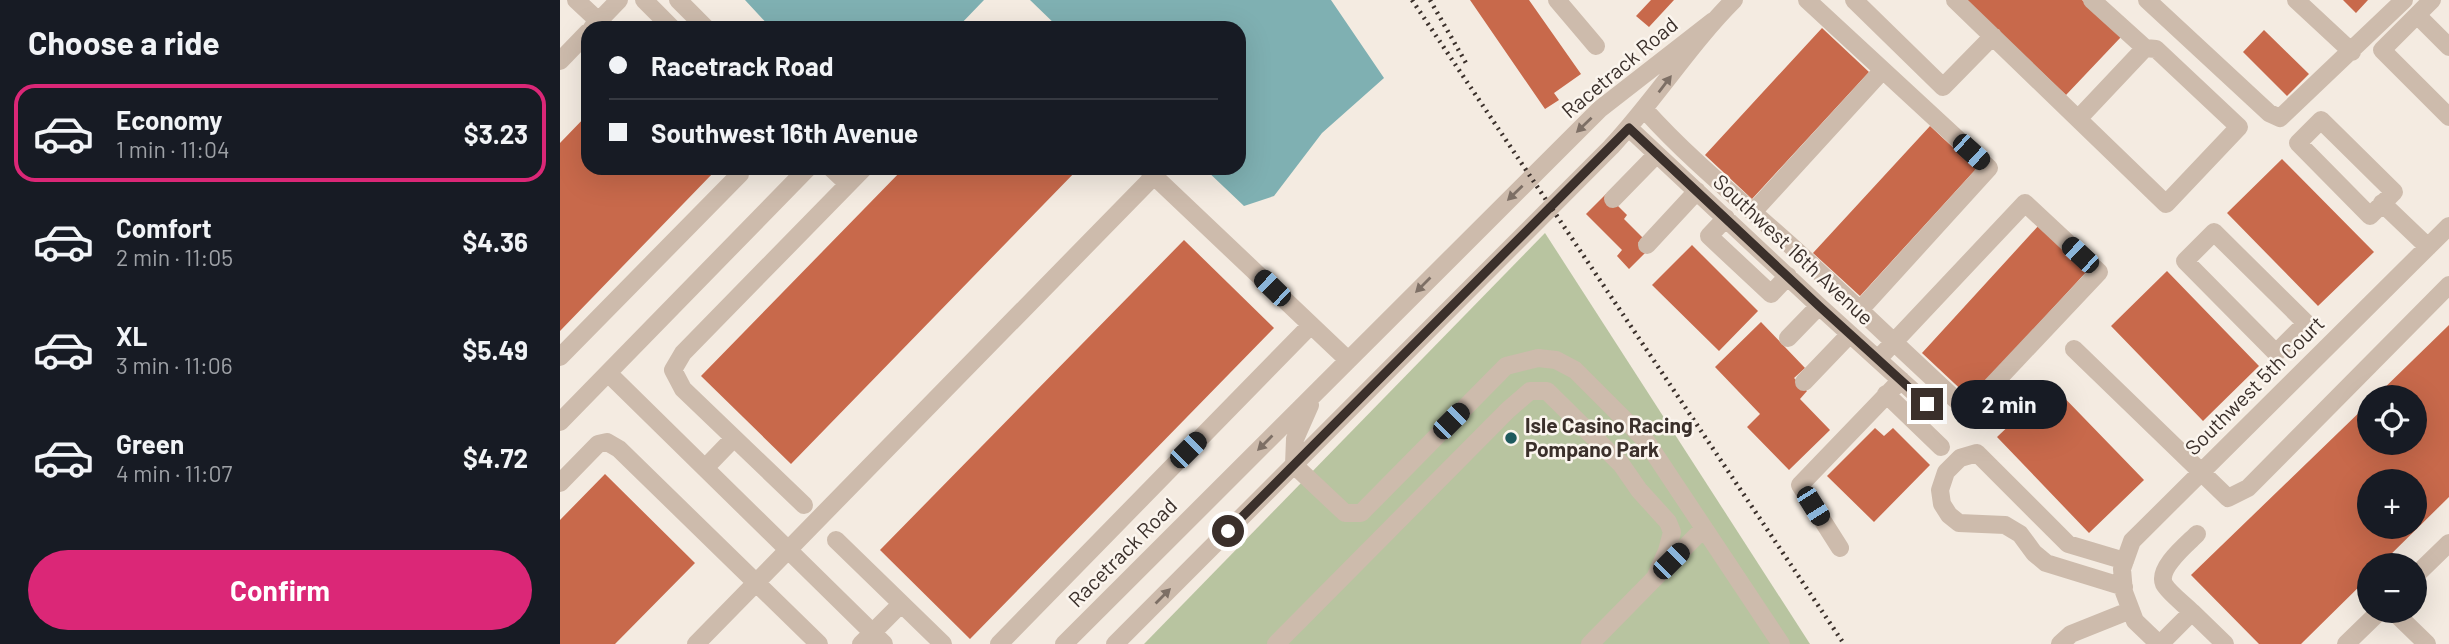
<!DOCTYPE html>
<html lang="en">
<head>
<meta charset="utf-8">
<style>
  body { margin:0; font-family:Barlow,sans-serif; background:#242831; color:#f1f3f6; height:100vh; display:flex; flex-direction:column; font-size:26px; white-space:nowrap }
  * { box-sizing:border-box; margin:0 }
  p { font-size:23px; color:#9ea1a6 }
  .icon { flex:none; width:38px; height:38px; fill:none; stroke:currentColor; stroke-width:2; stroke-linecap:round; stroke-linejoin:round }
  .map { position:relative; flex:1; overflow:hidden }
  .side { display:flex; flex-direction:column; background:#171b24; width:560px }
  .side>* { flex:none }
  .hud { position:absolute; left:21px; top:21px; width:665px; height:154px; border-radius:21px; box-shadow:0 7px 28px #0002; display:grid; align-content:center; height:154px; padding:0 28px; background:#171b24 }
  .tools { position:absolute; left:1797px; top:385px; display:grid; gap:14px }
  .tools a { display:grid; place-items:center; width:70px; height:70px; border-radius:50%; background:#171b24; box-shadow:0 7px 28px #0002; font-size:35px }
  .end { position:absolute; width:32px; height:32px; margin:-16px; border:9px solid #3b302b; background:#fff; box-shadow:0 0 0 4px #fff }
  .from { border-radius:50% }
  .bubble { position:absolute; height:49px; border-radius:24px; background:#171b24; box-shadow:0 7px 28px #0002; font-size:23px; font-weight:700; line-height:49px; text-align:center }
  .car { position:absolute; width:21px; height:42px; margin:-21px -10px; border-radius:9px; box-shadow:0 0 5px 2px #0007; background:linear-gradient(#222 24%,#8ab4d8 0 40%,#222 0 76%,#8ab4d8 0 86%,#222 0) }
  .hud b { display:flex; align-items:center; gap:24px; height:66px; font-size:26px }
  .hud b+b { border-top:2px solid #363941 }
  .hud i { width:18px; height:18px; background:#f1f3f6 }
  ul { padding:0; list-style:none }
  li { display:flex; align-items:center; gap:21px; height:98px; margin:0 14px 10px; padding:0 14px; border:4px solid transparent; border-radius:21px }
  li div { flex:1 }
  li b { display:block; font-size:26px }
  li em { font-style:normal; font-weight:700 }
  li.on { border-color:#db2777 }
  li>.icon { width:63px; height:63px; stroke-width:1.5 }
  h2 { padding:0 28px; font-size:32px; line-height:84px }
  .cta { display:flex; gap:14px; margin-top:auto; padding:14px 28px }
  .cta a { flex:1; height:80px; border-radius:42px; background:#db2777; color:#fff; font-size:28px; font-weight:700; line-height:80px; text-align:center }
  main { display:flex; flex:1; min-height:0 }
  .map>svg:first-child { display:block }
  .green { fill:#b8c4a0 }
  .water { fill:#7fb0b2 }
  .building { fill:#c8694b; fill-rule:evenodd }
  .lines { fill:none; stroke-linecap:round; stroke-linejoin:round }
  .minor { stroke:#cdbbac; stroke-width:18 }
  .rail { stroke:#3b302b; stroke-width:4.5; stroke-dasharray:2 5; stroke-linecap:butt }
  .oneway { fill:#7d6f65 }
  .route { stroke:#3b302b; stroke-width:9 }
  .poi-dot { fill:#1f5a5e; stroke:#fbf5ee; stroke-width:2.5 }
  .labels { text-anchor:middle; stroke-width:5; stroke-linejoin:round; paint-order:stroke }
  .street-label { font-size:21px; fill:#3b302b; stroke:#fbf5ee }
  .poi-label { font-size:21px; font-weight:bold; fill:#3b302b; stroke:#fbf5ee; text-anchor:start }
</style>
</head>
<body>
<main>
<section class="side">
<h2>Choose a ride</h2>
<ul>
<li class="on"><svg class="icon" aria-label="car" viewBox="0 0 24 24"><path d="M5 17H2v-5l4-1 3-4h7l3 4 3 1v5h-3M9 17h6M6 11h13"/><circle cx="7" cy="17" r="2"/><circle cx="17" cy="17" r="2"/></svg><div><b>Economy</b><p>1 min · 11:04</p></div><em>$3.23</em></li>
<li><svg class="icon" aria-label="car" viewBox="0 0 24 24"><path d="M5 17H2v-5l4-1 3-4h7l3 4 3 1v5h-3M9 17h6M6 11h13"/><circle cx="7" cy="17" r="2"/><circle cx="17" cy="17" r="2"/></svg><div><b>Comfort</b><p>2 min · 11:05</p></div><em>$4.36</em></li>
<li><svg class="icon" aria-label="car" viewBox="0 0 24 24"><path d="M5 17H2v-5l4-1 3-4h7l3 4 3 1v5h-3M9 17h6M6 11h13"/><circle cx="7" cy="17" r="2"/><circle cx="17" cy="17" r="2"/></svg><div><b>XL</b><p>3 min · 11:06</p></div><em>$5.49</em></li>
<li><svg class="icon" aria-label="car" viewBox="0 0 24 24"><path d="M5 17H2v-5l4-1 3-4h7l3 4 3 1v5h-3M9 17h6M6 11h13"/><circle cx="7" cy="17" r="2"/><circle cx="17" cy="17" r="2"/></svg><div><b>Green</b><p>4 min · 11:07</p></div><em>$4.72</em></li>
</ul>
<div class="cta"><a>Confirm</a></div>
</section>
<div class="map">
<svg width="1889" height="644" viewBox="0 0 1889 644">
  <rect width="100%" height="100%" fill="#f4ebe1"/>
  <path class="green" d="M985 233 1250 644H584Z"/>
  <path class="water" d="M185 0H424L397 28H211Z
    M470 0H771L824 78 762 133 714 196 684 206 644 168H679V28H499Z"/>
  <path class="building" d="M910 0H969L1021 74 994 93 999 100 985 109Z
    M1091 0H1114L1089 27 1076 16Z
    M1406 0H1522L1561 37 1506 95Z
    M1783 0H1808L1796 13Z
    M1262 28 1309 72 1192 199 1145 155Z
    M1704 30 1749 74 1727 96 1683 52Z
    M28 114V168H151L154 172 0 331V143Z
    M1370 126 1416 169 1300 296 1253 253Z
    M1722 159 1814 252 1758 306 1667 213Z
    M344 168H519L231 464 141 376Z
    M1046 194 1067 215 1064 219 1083 238 1078 243 1087 251 1069 269 1057 256 1062 250 1026 214Z
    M1480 224 1529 269 1410 398 1362 353Z
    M624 240 714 328 410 639 320 550Z
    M1132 245 1198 311 1159 351 1092 285Z
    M1607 271 1699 366 1643 421 1551 326Z
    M1201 322 1245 368 1234 378 1247 391 1240 399 1270 430 1229 470 1187 427 1200 414 1155 367Z
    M1889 325V497L1820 565H1810V576L1741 644H1699L1631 575 1810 402V443H1855V397H1815ZM1810 481H1855V527H1810Z
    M1492 385 1584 480 1529 533 1437 437Z
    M1315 428 1324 436 1333 428 1370 465 1314 522 1267 476Z
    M45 474 135 563 55 644H0V520Z"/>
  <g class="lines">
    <path class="minor" d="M16 0 46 28
      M84 0 112 28
      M118 0 146 28
      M997 0 1036 46
      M1247 0 1429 168 1299 311
      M1294 0 1383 87 1433 36
      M1395 0 1606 204 1679 127 1596 49 1585 48 1532 0
      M1587 0 1709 113 1720 118 1844 0
      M1736 0 1792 52
      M1857 15 1872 0
      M32 28 59 0
      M1889 47 1857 15 1822 50 1889 117
      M0 61 28 32
      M1085 110C1129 159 1180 200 1229 244 1289 299 1348 356 1408 411L1539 272 1465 203 1333 343 1318 359
      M1518 119 1585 48
      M1761 120 1834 192 1810 216 1738 143Z
      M1069 128 1259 306 1367 404
      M271 168 288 184
      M594 176 788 360
      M1053 199 1096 155
      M1822 203 1868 247
      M1193 212 1322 71
      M1166 218 1149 236 1211 294 1228 276
      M1654 232 1746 323 1716 353 1625 261Z
      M1087 245 1137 191
      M1228 338 1259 306
      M1514 349 1668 498 1688 488 1889 285
      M0 357 180 174 179 168
      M48 373 324 644
      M1244 382 1290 334
      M1326 394 1381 447
      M750 405 735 439 734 465 785 513H801L946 366 978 358 996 360 1015 370 1086 441 1221 644
      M0 422 248 168
      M145 468 174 438
      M0 483 38 444 47 442 59 449 259 644
      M244 505 123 389 113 370 123 353 304 168
      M276 540 383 644
      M1280 548 1240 485 1341 380
      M1855 576 1889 543
      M1564 587 1486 563 1474 553 1460 534 1445 525 1399 523 1389 515 1382 504 1380 490 1386 472 1400 458 1417 453 1508 544 1565 561
      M1833 611 1867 644
      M1632 612C1624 604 1609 593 1604 584 1597 568 1627 544 1637 534
      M136 644 594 176 587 168
      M301 644 341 604
      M439 644 751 325
      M504 644 1040 109 1153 21
      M555 644 1051 147C1095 100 1129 45 1174 0
      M716 644 948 410 970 391H987L1061 464 1079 490 1108 522 1112 532 1107 551 1095 578
      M1030 644 1144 528
      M1500 644 1511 634 1571 610
      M1599 644 1575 621 1564 592 1562 569 1572 541 1889 226
      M1600 644 1632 612 1665 644
      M1786 644 1820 611"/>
    <path class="rail" d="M852 0 1284 644
      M870 0 906 63"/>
  </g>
  <defs><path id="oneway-solid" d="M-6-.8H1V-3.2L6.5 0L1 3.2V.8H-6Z" transform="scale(1.75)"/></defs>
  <g class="oneway">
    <use href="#oneway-solid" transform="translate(1105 84) rotate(-53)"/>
    <use href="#oneway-solid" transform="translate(1024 125) rotate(136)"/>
    <use href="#oneway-solid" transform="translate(955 193) rotate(136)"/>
    <use href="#oneway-solid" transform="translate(863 285) rotate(135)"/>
    <use href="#oneway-solid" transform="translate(705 443) rotate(135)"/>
    <use href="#oneway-solid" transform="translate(603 596) rotate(-45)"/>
  </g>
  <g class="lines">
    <path class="route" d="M668 531 1069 128 1259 306 1367 404"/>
  </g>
  <circle class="poi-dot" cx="951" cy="438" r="7"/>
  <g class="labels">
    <g class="street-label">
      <text transform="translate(1060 68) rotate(-40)" y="7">Racetrack Road</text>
      <text transform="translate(1233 250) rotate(43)" y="7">Southwest 16th Avenue</text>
      <text transform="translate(1695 386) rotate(-45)" y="7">Southwest 5th Court</text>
      <text transform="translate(563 553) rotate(-45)" y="7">Racetrack Road</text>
    </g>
    <g class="poi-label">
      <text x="965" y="433">Isle Casino Racing<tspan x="965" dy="24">Pompano Park</tspan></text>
    </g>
  </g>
</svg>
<div class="tools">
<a><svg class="icon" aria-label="locate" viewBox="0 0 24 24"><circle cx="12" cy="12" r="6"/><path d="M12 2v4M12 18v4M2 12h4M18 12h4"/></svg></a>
<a>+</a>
<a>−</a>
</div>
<i class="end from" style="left:668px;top:531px"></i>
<i class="end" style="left:1367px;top:404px"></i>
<div class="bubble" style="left:1391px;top:380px;width:116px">2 min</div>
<i class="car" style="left:1411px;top:152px;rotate:132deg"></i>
<i class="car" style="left:1520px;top:255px;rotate:313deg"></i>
<i class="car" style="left:712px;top:288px;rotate:314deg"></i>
<i class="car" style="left:891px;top:421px;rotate:45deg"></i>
<i class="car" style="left:628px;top:450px;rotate:45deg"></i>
<i class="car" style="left:1253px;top:506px;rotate:148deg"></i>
<i class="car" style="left:1111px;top:561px;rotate:45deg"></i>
<div class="hud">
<b><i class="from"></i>Racetrack Road</b>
<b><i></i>Southwest 16th Avenue</b>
</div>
</div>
</main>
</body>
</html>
